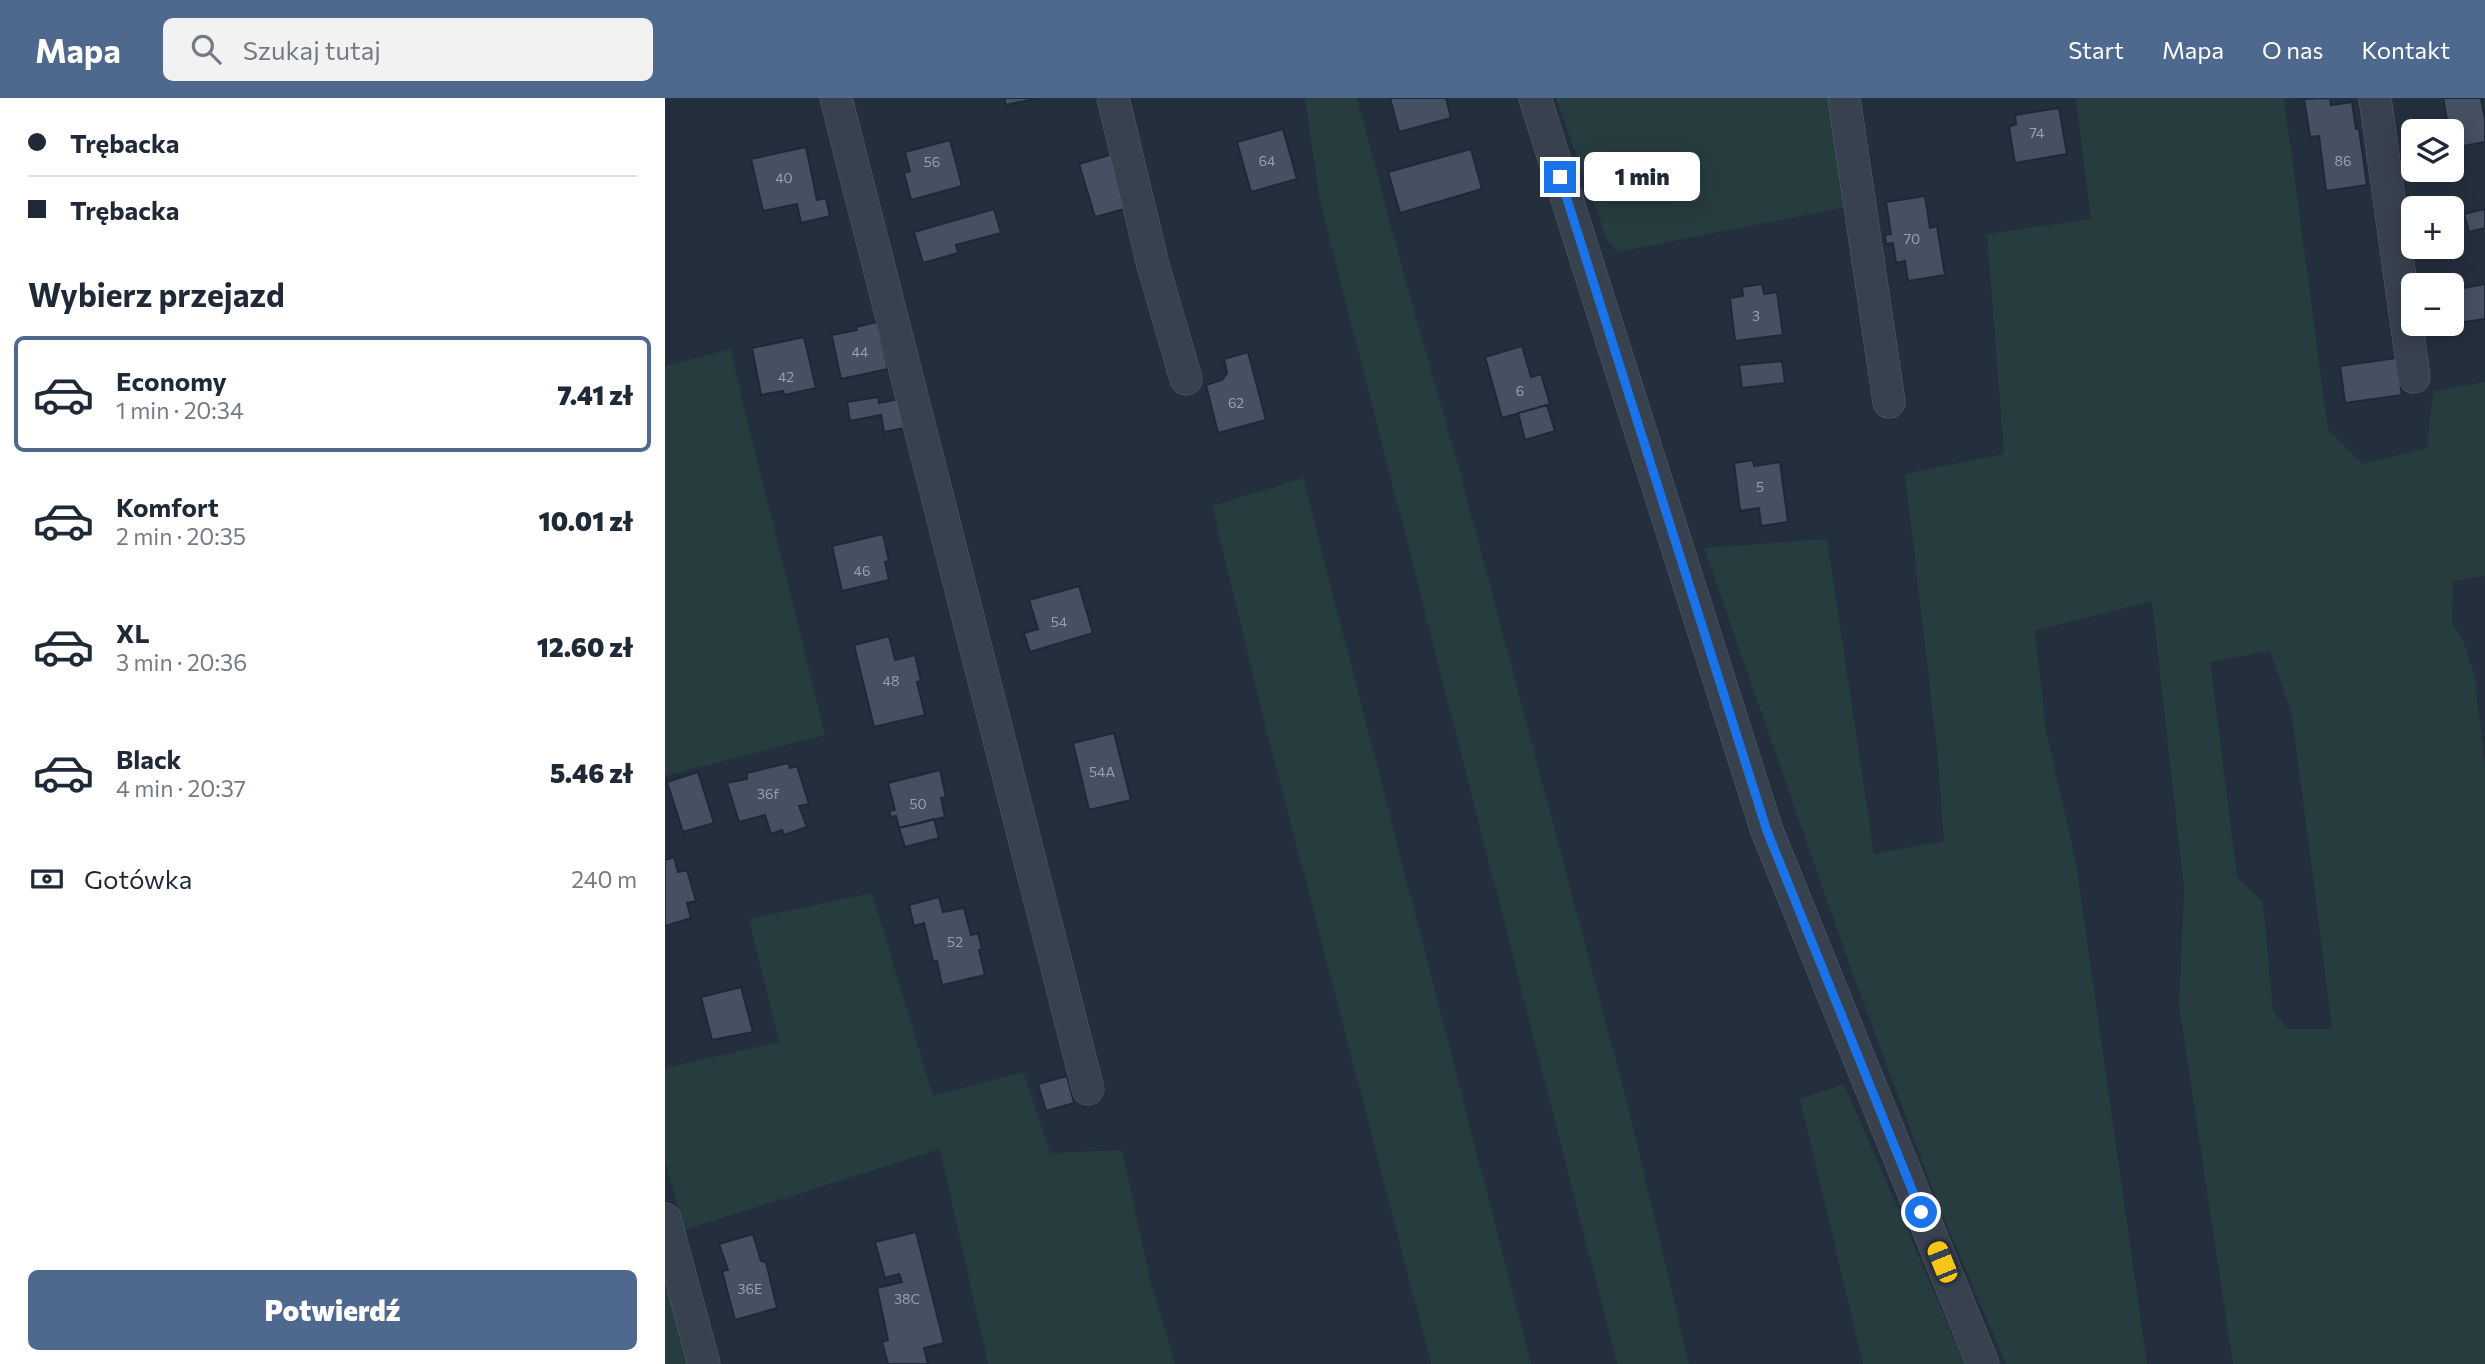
<!DOCTYPE html>
<html lang="pl">
<head>
<meta charset="utf-8">
<style>
  body { margin:0; font-family:Commissioner,sans-serif; background:#f2f2f3; color:#1f2937; height:100vh; display:flex; flex-direction:column; font-size:26px; white-space:nowrap }
  * { box-sizing:border-box; margin:0 }
  p { font-size:23px; color:#747a83 }
  .icon { flex:none; width:38px; height:38px; fill:none; stroke:currentColor; stroke-width:2; stroke-linecap:round; stroke-linejoin:round }
  .map { position:relative; flex:1; overflow:hidden }
  .drawer { display:flex; flex-direction:column; background:#fff; width:665px }
  .drawer>* { flex:none }
  .hud { display:grid; align-content:center; height:154px; padding:0 28px; background:#fff }
  .buttons { position:absolute; left:1736px; top:21px; display:grid; gap:14px }
  .buttons a { display:grid; place-items:center; width:63px; height:63px; border-radius:10px; background:#fff; box-shadow:0 4px 18px #0003; font-size:35px }
  .end { position:absolute; width:32px; height:32px; margin:-16px; border:9px solid #1a73e8; background:#fff; box-shadow:0 0 0 4px #fff }
  .from { border-radius:50% }
  .bubble { position:absolute; height:49px; border-radius:10px; background:#fff; box-shadow:0 4px 18px #0003; font-size:23px; font-weight:800; line-height:49px; text-align:center }
  .car { position:absolute; width:21px; height:42px; margin:-21px -10px; border-radius:9px; box-shadow:0 0 5px 2px #0007; background:linear-gradient(#f5c518 24%,#345 0 40%,#f5c518 0 76%,#345 0 86%,#f5c518 0) }
  .hud b { display:flex; align-items:center; gap:24px; height:66px; font-size:26px }
  .hud b+b { border-top:2px solid #e0e1e3 }
  .hud i { width:18px; height:18px; background:#1f2937 }
  ul { padding:0; list-style:none }
  li { display:flex; align-items:center; gap:21px; height:116px; margin:0 14px 10px; padding:0 14px; border:4px solid transparent; border-radius:10px }
  li div { flex:1 }
  li b { display:block; font-size:26px }
  li em { font-style:normal; font-weight:800 }
  li.active { border-color:#4f688e }
  li>.icon { width:63px; height:63px; stroke-width:1.5 }
  h2 { padding:0 28px; font-size:32px; line-height:84px }
  .pay { display:flex; align-items:center; gap:18px; height:77px; padding:0 28px; font-size:26px }
  .pay p { margin-inline-start:auto }
  .primary-button { display:flex; gap:14px; margin-top:auto; padding:14px 28px }
  .primary-button a { flex:1; height:80px; border-radius:10px; background:#4f688e; color:#fff; font-size:28px; font-weight:800; line-height:80px; text-align:center }
  header { display:flex; align-items:center; gap:42px; box-sizing:border-box; height:98px; padding:0 35px; background:#4f688e; color:#fff }
  header strong { font-size:33px }
  nav { display:flex; gap:38px; margin-inline-start:auto; font-size:24px }
  .search { width:490px; height:63px; background:#f2f2f3; display:flex; align-items:center; gap:18px; box-sizing:border-box; padding:0 24px; border-radius:10px; color:#747a83; font-size:26px }
  main { display:flex; flex:1; min-height:0 }
  .map>svg:first-child { display:block }
  .green { fill:#263c3f; fill-rule:evenodd }
  .building { fill:#455162; stroke:#1f2835; stroke-width:2 }
  .lines { fill:none; stroke-linecap:round; stroke-linejoin:round }
  .minor-casing { stroke:#565f6c; stroke-width:33 }
  .minor { stroke:#38414e; stroke-width:32 }
  .route { stroke:#1a73e8; stroke-width:9 }
  .labels { text-anchor:middle; stroke-width:6; stroke-linejoin:round; paint-order:stroke }
  .number-label { font-size:14px; fill:#98a1af }
</style>
</head>
<body>
<header>
<strong>Mapa</strong>
<div class="search"><svg class="icon" aria-label="search" viewBox="0 0 24 24"><circle cx="10" cy="10" r="6"/><path d="M15 15l6 6"/></svg>Szukaj tutaj</div>
<nav><a>Start</a><a>Mapa</a><a>O nas</a><a>Kontakt</a></nav>
</header>
<main>
<section class="drawer">
<div class="hud">
<b><i class="from"></i>Trębacka</b>
<b><i></i>Trębacka</b>
</div>
<h2>Wybierz przejazd</h2>
<ul>
<li class="active"><svg class="icon" aria-label="car" viewBox="0 0 24 24"><path d="M5 17H2v-5l4-1 3-4h7l3 4 3 1v5h-3M9 17h6M6 11h13"/><circle cx="7" cy="17" r="2"/><circle cx="17" cy="17" r="2"/></svg><div><b>Economy</b><p>1 min · 20:34</p></div><em>7.41 zł</em></li>
<li><svg class="icon" aria-label="car" viewBox="0 0 24 24"><path d="M5 17H2v-5l4-1 3-4h7l3 4 3 1v5h-3M9 17h6M6 11h13"/><circle cx="7" cy="17" r="2"/><circle cx="17" cy="17" r="2"/></svg><div><b>Komfort</b><p>2 min · 20:35</p></div><em>10.01 zł</em></li>
<li><svg class="icon" aria-label="car" viewBox="0 0 24 24"><path d="M5 17H2v-5l4-1 3-4h7l3 4 3 1v5h-3M9 17h6M6 11h13"/><circle cx="7" cy="17" r="2"/><circle cx="17" cy="17" r="2"/></svg><div><b>XL</b><p>3 min · 20:36</p></div><em>12.60 zł</em></li>
<li><svg class="icon" aria-label="car" viewBox="0 0 24 24"><path d="M5 17H2v-5l4-1 3-4h7l3 4 3 1v5h-3M9 17h6M6 11h13"/><circle cx="7" cy="17" r="2"/><circle cx="17" cy="17" r="2"/></svg><div><b>Black</b><p>4 min · 20:37</p></div><em>5.46 zł</em></li>
</ul>
<div class="pay"><svg class="icon" aria-label="cash" viewBox="0 0 24 24"><path d="M3 7h18v10H3z"/><circle cx="12" cy="12" r="2"/></svg>Gotówka<p>240 m</p></div>
<div class="primary-button"><a>Potwierdź</a></div>
</section>
<div class="map">
<svg width="1820" height="1266" viewBox="0 0 1820 1266">
  <rect width="100%" height="100%" fill="#242f3e"/>
  <path class="green" d="M640 0H692L746 203 796 378 964 1012 1024 1266H952L655 103Z
    M891 0H1170L1186 108 953 154 942 142Z
    M1411 0H1619L1663 332 1697 366 1762 350 1768 293 1820 284V478L1788 483 1787 525 1799 545 1810 580 1820 669V1266H1568L1514 907 1519 791 1487 503 1370 533 1381 632 1411 765 1482 1266H1341L1275 1111 1180 854 1039 450 1162 441 1209 756 1279 743 1272 651 1240 376 1339 356 1322 136 1426 121ZM1605 553 1627 616 1667 931H1622L1608 912 1598 804 1572 779 1545 564Z
    M65 251 160 637 0 678V268Z
    M638 380 866 1266H766L600 626 547 408Z
    M207 795 268 998 358 974 385 1055 457 1052 485 1181 510 1266H323L275 1051 19 1132 0 1062V970L114 944 84 821Z
    M1179 986 1300 1266H1198L1135 1001Z
    M10 1189 29 1266H0V1192Z"/>
  <path class="building" d="M339 0H374L341 7Z
    M725 0H781L786 20 734 34Z
    M1665 0 1666 7 1687 4 1691 31H1694L1702 87 1661 93 1654 38 1645 39 1639 1Z
    M1778 0H1816L1820 22V44L1787 50V33H1784Z
    M1394 10 1402 56 1350 65 1344 29 1351 26 1350 17Z
    M618 31 632 81 586 94 572 44Z
    M285 42 297 88 246 102 239 75 245 73 240 54Z
    M141 49 152 102 161 100 165 118 136 125 132 106 98 113 86 61Z
    M806 51 817 91 735 115 723 74Z
    M448 56 463 110 430 119 414 66Z
    M1260 98 1265 130 1272 128 1280 177 1243 183 1240 163 1231 165 1228 145 1221 146 1220 137 1226 136 1221 104Z
    M329 111 336 135 291 147 293 155 258 165 249 134Z
    M1820 111V130L1804 134 1799 116Z
    M1097 186 1099 196 1112 194 1118 237 1070 243 1065 200 1078 198 1077 189Z
    M1820 186V221L1779 227 1778 226H1787V192Z
    M212 224 223 271 176 281 166 234 168 237 192 232 191 229Z
    M139 239 151 290 119 297 118 293 96 297 87 250Z
    M857 248 866 279 876 276 885 306 837 320 820 259Z
    M583 254 601 322 553 335 541 287 557 282 562 275 559 261Z
    M1731 260 1737 297 1680 305 1675 268Z
    M1117 263 1120 285 1077 290 1074 267Z
    M213 299 214 305 234 301 239 330 219 334 216 317 185 323 182 304Z
    M882 307 890 333 860 342 853 315Z
    M1088 362 1089 368 1115 364 1123 424 1096 428 1094 410 1075 413 1069 365Z
    M218 436 224 463 220 464 224 482 177 493 167 448Z
    M414 488 428 535 365 554 359 535 373 531 364 502Z
    M224 538 230 562 250 557 256 583 252 584 260 617 209 629 189 547Z
    M449 635 466 702 424 712 408 645Z
    M123 665 125 670 132 668 144 706 134 708 142 729 119 737 117 732 106 736 100 717 74 724 62 685 82 681V675Z
    M275 672 281 699 276 700 280 719 234 730 231 718 226 719 224 713 230 712 223 685Z
    M33 674 49 725 18 734 2 684Z
    M269 721 274 740 240 749 234 730Z
    M9 759 13 774 22 772 31 803 22 805 26 820 0 828V762Z
    M274 799 278 814 299 810 306 837 313 835 317 851 314 852 320 877 277 887 272 863H268L259 825 249 828 244 807Z
    M76 889 88 934 47 942 36 899Z
    M402 978 409 1005 381 1013 373 986Z
    M251 1134 279 1245 259 1250 263 1266H223L217 1244 223 1242 212 1190 237 1184 234 1176 220 1180 210 1144Z
    M88 1136 96 1163 101 1164 112 1210 70 1222 57 1173 63 1172 54 1146Z"/>
  <g class="lines">
    <defs>
      <path id="minor" d="M171 0 423 991
        M448 0 488 167 521 281
        M870 0 1102 733 1318 1266
        M1179 0 1224 304
        M1710 0 1749 279
        M0 1121 39 1266"/>
    </defs>
    <use href="#minor" class="minor-casing"/>
    <use href="#minor" class="minor"/>
  </g>
  <g class="lines">
    <path class="route" d="M895 79 1102 733 1256 1114"/>
  </g>
  <g class="labels">
    <g class="number-label">
      <text x="1372" y="40">74</text>
      <text x="602" y="68">64</text>
      <text x="1678" y="68">86</text>
      <text x="267" y="69">56</text>
      <text x="119" y="85">40</text>
      <text x="1247" y="146">70</text>
      <text x="1091" y="223">3</text>
      <text x="195" y="259">44</text>
      <text x="121" y="284">42</text>
      <text x="855" y="298">6</text>
      <text x="571" y="310">62</text>
      <text x="1095" y="394">5</text>
      <text x="197" y="478">46</text>
      <text x="394" y="529">54</text>
      <text x="226" y="588">48</text>
      <text x="437" y="679">54A</text>
      <text x="103" y="701">36f</text>
      <text x="253" y="711">50</text>
      <text x="290" y="849">52</text>
      <text x="85" y="1196">36E</text>
      <text x="242" y="1206">38C</text>
    </g>
  </g>
</svg>
<div class="buttons">
<a><svg class="icon" aria-label="layers" viewBox="0 0 24 24"><path d="M12 4l9 5-9 5-9-5zM3 14l9 5 9-5"/></svg></a>
<a>+</a>
<a>−</a>
</div>
<i class="end from" style="left:1256px;top:1114px"></i>
<i class="end" style="left:895px;top:79px"></i>
<div class="bubble" style="left:919px;top:54px;width:116px">1 min</div>
<i class="car" style="left:1277px;top:1164px;rotate:338deg"></i>
</div>
</main>
</body>
</html>
